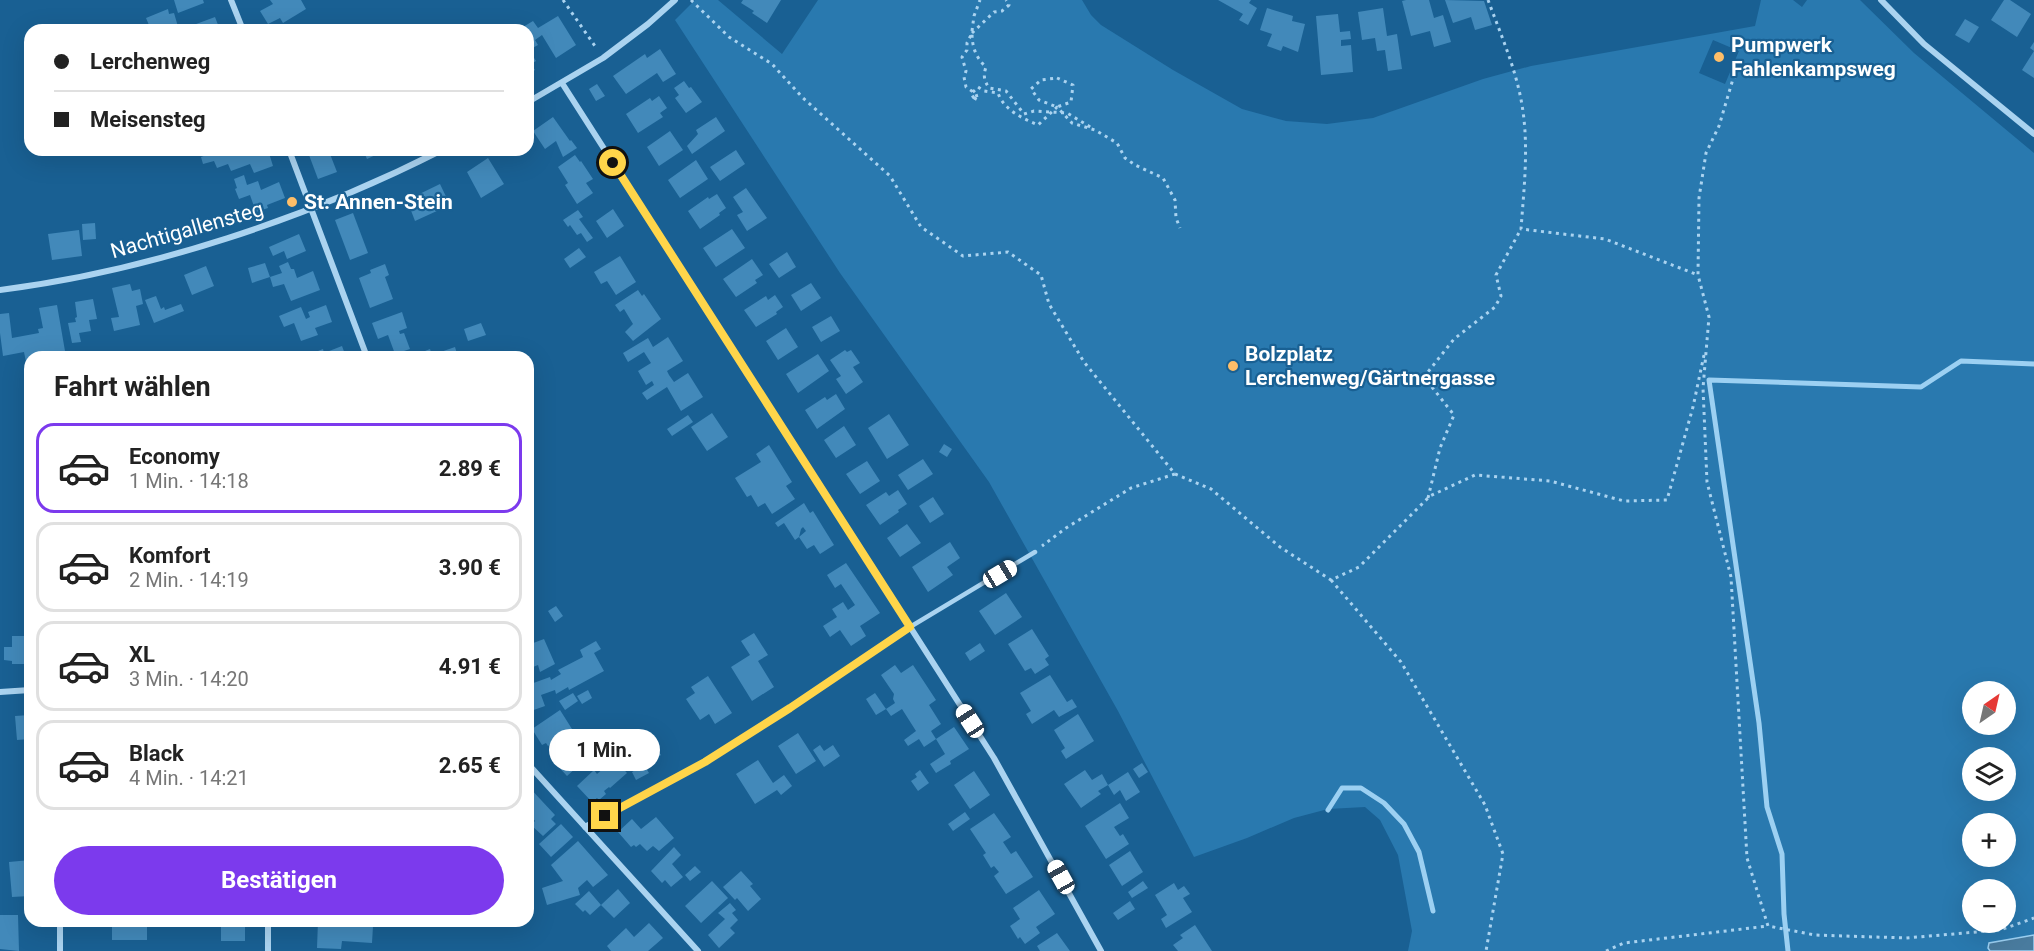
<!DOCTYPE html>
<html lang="de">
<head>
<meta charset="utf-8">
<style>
  body { margin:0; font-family:Roboto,sans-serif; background:#f2f2f2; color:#222; height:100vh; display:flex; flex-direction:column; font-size:22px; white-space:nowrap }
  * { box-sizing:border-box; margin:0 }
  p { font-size:20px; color:#767676 }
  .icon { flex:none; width:33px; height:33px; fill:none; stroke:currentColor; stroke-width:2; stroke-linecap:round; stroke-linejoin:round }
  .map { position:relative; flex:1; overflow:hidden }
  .sheet { position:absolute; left:24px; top:351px; width:510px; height:576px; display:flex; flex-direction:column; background:#fff; border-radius:18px; box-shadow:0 6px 24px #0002 }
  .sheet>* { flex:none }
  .banner { position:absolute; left:24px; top:24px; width:510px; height:132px; border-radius:18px; box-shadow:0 6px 24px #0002; display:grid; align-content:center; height:132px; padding:0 30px; background:#fff }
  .needle { width:39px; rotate:34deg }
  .fabs { position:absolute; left:1962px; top:681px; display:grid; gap:12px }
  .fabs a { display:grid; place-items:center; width:54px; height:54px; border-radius:50%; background:#fff; box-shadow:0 6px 24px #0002; font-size:30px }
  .end { position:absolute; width:27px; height:27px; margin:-14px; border:8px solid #ffd54a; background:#111; box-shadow:0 0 0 3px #111 }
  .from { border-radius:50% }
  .bubble { position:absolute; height:42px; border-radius:21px; background:#fff; box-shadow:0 6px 24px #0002; font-size:20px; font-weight:700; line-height:42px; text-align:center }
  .car { position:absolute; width:18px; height:36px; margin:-18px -9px; border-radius:8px; box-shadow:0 0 4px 2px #0007; background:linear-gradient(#fff 24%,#345 0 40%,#fff 0 76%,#345 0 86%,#fff 0) }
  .banner b { display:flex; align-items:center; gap:21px; height:57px; font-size:22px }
  .banner b+b { border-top:2px solid #e0e0e0 }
  .banner i { width:15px; height:15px; background:#222 }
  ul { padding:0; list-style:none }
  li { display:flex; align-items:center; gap:18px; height:90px; margin:0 12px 9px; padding:0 18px; border:3px solid #e0e0e0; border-radius:18px }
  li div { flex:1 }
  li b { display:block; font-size:22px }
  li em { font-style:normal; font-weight:700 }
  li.selected { border-color:#7c3aed }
  li>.icon { width:54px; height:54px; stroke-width:1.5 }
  h2 { padding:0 30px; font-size:27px; line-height:72px }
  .primary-button { display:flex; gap:12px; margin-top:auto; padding:12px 30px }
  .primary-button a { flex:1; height:69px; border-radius:36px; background:#7c3aed; color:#fff; font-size:24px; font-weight:700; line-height:69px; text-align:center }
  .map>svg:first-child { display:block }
  .green { fill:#2979af; fill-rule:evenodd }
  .water { fill:#497b9e; stroke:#9cd0f2; stroke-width:1.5 }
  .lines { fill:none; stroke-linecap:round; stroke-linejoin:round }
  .stream { stroke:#9cd0f2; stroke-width:5 }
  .building { fill:#4289ba }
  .path { stroke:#aad3f0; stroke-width:3; stroke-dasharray:3 4.5; stroke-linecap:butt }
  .lane { stroke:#aad3f0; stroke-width:4.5 }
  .street { stroke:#aad3f0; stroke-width:6 }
  .route { stroke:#ffd54a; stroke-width:8 }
  .poi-dot { fill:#ffbe68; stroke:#196093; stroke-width:2 }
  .labels { text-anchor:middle; stroke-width:4.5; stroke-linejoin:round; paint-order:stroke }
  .poi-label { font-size:21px; font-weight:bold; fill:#fff; stroke:#196093; text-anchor:start }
  .street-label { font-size:21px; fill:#fff; stroke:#196093 }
</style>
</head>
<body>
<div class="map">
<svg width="2034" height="951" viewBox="0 0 2034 951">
  <rect width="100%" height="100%" fill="#196093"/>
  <path class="green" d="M695 0H718L782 54 818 0H1082L1091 15 1101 25 1173 70 1242 109 1286 121 1327 124 1373 118 1483 79 1531 66 1755 26 1761 0H1793L1802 7 1807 0H1860L1914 53 2034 153V935L2005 940 1988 948 1990 951H1408L1412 931 1398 855 1380 820 1365 807 1328 809 1294 818 1247 838 1194 857 1118 711 989 482 840 273 675 20ZM1713 40 1739 51 1725 84 1699 73ZM1972 692H2006V724H1972ZM1972 758H2006V790H1972ZM1972 824H2006V856H1972ZM1972 890H2006V922H1972Z"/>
  <path class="water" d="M2034 935V951H1990L1988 948 1989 943Z"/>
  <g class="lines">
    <path class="stream" d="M1328 810 1342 788H1361L1384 803 1404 824 1419 852 1433 911
      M1788 951 1784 914 1782 854 1767 807 1759 723 1709 380 1921 387 1961 361 2034 364"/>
  </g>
  <path class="building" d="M174 0H203L204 3 178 13Z
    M270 0H301L306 9 283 23 280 18 268 24 260 11 273 4Z
    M743 0H781L767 23 752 13 754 11 741 3Z
    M1218 0H1251L1249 3 1257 8 1248 25 1239 20 1243 14Z
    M1406 0H1429L1434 18 1443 15 1451 42 1434 47 1430 31 1411 36 1402 1Z
    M1445 0 1484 1 1492 25 1475 30 1471 17 1453 23Z
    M2004 0H2010L2031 14 2017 37 1991 20Z
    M1267 8 1293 16 1292 21 1305 24 1298 52 1283 46 1281 51 1267 46 1272 34 1260 30Z
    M1383 8 1387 36 1397 34 1402 69 1388 71 1385 50 1377 51 1375 38 1362 40 1358 12Z
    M168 9 169 14 174 13 179 30H151L146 18Z
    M1338 14 1340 32 1350 31 1351 39 1341 40V46L1351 45 1353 72 1321 75 1316 16Z
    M558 16 576 45 556 58 542 35 535 40 538 45 529 50 536 61 531 64 535 70 528 74V30H518L533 21 538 28Z
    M215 17 220 30H180Z
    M1965 19 1979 27 1969 43 1955 35Z
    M2034 42V78L2022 70 2034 51 2030 48Z
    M660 49 676 74 663 82 657 73 626 94 613 76 645 54 647 58Z
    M684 81 689 88 691 87 702 102 686 113 675 98 679 95 674 88Z
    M597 84 605 96 596 101 589 89Z
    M659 96 667 108 660 113 663 117 638 133 626 114 650 98 652 101Z
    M553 117 570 141 571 140 577 148 563 157 556 141 545 149 533 131Z
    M716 117 725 131 692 154 687 146 698 134 696 130Z
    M670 131 683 150 659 166 647 147Z
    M210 150H245L248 156 268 150 273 166 254 173 250 164 231 171 228 164 217 168 214 161 203 164 201 157 211 153Z
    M322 150H324L326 155 330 154 337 172 318 179 309 155Z
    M363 150H386L367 159Z
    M736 150 745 164 720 181 710 167Z
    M575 155 580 162 581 161 593 179 586 183 593 193 577 204 565 185 568 183 558 167Z
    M488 158 504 184 481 198 467 172Z
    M696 160 708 179 680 198 668 180Z
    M244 175 247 185 258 181 261 190 279 182 285 198 267 205 268 208 256 212 250 195 239 199 235 189 237 188 234 179Z
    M440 184 450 205 415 221 407 200Z
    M746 188 767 218 747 231 737 215 743 212 733 197Z
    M717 194 726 208 719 213 720 215 700 229 688 211 708 197 709 199Z
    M613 209 624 226 607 238 596 221Z
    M578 210 583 217 579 219 593 238 587 242 581 233 577 235 570 225 568 227 563 220Z
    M353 213 368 253 350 260 335 220Z
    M95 223 96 239 83 240 82 224Z
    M732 229 745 248 716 267 703 248Z
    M79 230 82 256 52 260 48 234Z
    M299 234 306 251 287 259 284 251 273 256 269 247Z
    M579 248 586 257 570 268 564 259Z
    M787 252 796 267 779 278 769 264Z
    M620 256 636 282 616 295 607 281 601 284 594 272Z
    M752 259 763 275 755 280 757 283 736 297 723 279Z
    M288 262 291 269H294L297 278 313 271 320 290 291 301 284 284 273 287 270 277 252 283 248 268 265 263 270 277 282 273 279 266Z
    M385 264 389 275 385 277 393 299 370 308 359 278 371 273 370 270Z
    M206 266 214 286 192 295 184 275Z
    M811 283 821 298 801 311 791 295Z
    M130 284 132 291 140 289 143 304 136 306 140 325 114 331 111 318 119 317 112 288Z
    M638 290 642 296 644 294 661 319 633 341 625 332 633 324 624 309 620 312 615 305Z
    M775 295 783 307 776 312 777 314 756 327 744 310 766 296 768 300Z
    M156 296 161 309 164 307 165 310 181 304 184 311 154 323 145 300Z
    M93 299 97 319 89 320 91 331 79 333 81 342 72 343 68 323 76 322 75 318 77 317 75 302Z
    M57 305 65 351 44 354 45 357H30V367H27L24 352 3 356 0 333V314L9 313 12 338 39 333 38 329 43 328 39 308Z
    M326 305 332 322 315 328 318 335 301 341 294 323 284 327 279 316 301 307 306 319 310 317 308 312Z
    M402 312 407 328 399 331 400 334 404 333 410 349 395 354 388 335 378 339 372 323Z
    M831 316 840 331 821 342 812 327Z
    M481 323 486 335 468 341 464 329Z
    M786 328 798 347 778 360 766 341Z
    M668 337 683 361 667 371 669 375 674 382 688 373 703 397 681 411 667 387 647 400 642 393 654 385 652 381 646 385 638 371 651 363 644 352 628 362 623 353 648 338 653 347Z
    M342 346 346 357H303L323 349 324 353Z
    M455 347 458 357H410L430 349 432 355Z
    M845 350 847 352 851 350 860 363 853 367 863 382 846 394 836 379 841 376 830 360Z
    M818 354 829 371 798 393 786 374Z
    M836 394 845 409 817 429 805 410 825 397 827 400Z
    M712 413 728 437 707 451 691 427Z
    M889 414 909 445 887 459 868 428Z
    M688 415 693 422 672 436 667 429Z
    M844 426 856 445 836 458 824 440Z
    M944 444 952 449 947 457 939 452Z
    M769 445 792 482 786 486 795 499 772 514 765 503 758 507 751 495 747 497 735 478 761 462 756 454Z
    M923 459 933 474 908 490 898 475Z
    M867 461 880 481 860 494 846 474Z
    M898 490 907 504 898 510 899 512 880 525 866 505 886 492 889 496Z
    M933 497 944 514 930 523 919 506Z
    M804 503 810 513 813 511 834 545 820 554 814 545 807 549 799 537 806 531 803 527 801 529 799 537 795 540 784 523 778 527 775 523Z
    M907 524 921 543 900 557 887 538Z
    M950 542 960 558 947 567 953 575 928 592 912 567Z
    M846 563 880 613 860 626 866 636 851 646 840 630 830 637 823 626 837 617 832 609 843 602 848 610 855 605 841 584 835 588 827 575Z
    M1006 593 1022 617 995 635 979 611Z
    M556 606 563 616 555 622 548 611Z
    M1032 629 1049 656 1045 659 1049 665 1035 674 1031 668 1025 671 1008 644Z
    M754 633 768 655 758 661 774 687 752 701 731 667 750 655 741 641Z
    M12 636H30V664H12V661L4 660V647H12Z
    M544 639 555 664 540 672 538 665 528 669V645Z
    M596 641 601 649 594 653 604 671 569 690 568 687 556 694 555 690 541 695 545 706 528 712V685L550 677 551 680 561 674 558 670 583 657 580 650Z
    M980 643 985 651 970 661 965 653Z
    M895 665 901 673 913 665 936 700 929 705 941 724 931 731 936 739 924 747 919 739 908 746 904 740 916 731 902 709 891 716 886 709 876 715 866 699 875 693 886 709 895 703 893 699 894 694 881 675Z
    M1050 675 1067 702 1072 699 1077 707 1059 717 1054 710 1032 724 1026 714 1031 711 1020 693Z
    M708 676 732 713 715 724 709 714 700 720 686 699 695 693 691 687Z
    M588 690 592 698 582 704 577 696Z
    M573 693 578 701 565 710 559 701Z
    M560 710 572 729 548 746 546 743 542 745 532 729Z
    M1078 714 1094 741 1066 759 1061 751 1065 748 1054 730Z
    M30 715V739L17 740 15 716Z
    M954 727 969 749 950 761 951 764 936 773 930 764 945 754 936 739Z
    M798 733 816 761 796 774 778 746Z
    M617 738 623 747 600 760 595 750Z
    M650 740 661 755 645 766 634 751Z
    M573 744 586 759 567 776 555 763 566 753 565 751Z
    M820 745 824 751 833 745 840 756 824 767 813 750Z
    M614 759 627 773 610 788 609 787 604 791 606 794 599 800 597 798 592 802 577 786 594 770 597 774Z
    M758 760 773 783 784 775 792 786 781 795 777 790 755 804 736 774Z
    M1142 763 1148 772 1139 778 1133 769Z
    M644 765 649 773 636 780 632 772Z
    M920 770 929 783 918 791 911 781 917 777 915 774Z
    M1085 770 1092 780 1102 774 1108 785 1098 791 1101 794 1081 808 1064 784Z
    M974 771 990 795 970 809 954 785Z
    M1128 772 1140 792 1126 801 1120 790 1114 795 1108 785Z
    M528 786 555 815 551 819 556 824 543 836 531 825 535 821 532 817 528 820Z
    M1120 803 1129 818 1114 827 1120 836 1123 834 1129 844 1106 859 1085 826Z
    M965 812 970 819 953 831 948 824Z
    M994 813 1011 837 1003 842 1011 854 1016 851 1033 877 1006 894 994 876 999 872 994 866 991 868 983 855 986 853 970 829Z
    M656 817 674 838 659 851 653 846 647 851 640 844 636 847 634 845 631 847 618 832 632 819 641 829Z
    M561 824 573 837 551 857 539 844Z
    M578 841 608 875 593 887 587 880 578 888 580 895 547 905 542 888 563 881 551 865Z
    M674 847 681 855 672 864 683 877 671 887 665 880 662 883 651 871Z
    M1130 851 1143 872 1122 886 1109 865Z
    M30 860V896L12 897 9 862Z
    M695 866 701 872 690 881 685 875Z
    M741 871 753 884 750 886 761 899 748 911 737 898 735 900 723 887Z
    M712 881 728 898 701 923 685 906Z
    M1143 881 1148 888 1132 898 1128 892Z
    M1174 883 1178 890 1184 886 1190 894 1183 898 1192 912 1166 928 1161 919 1167 915 1155 895Z
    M618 889 630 903 614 918 601 905Z
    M1039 890 1055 914 1036 927 1040 933 1025 944 1020 937 1018 939 1010 926 1020 919 1013 908Z
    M589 891 601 905 590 915 585 910 583 912 575 904Z
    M1130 901 1135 909 1118 920 1113 913Z
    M730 903 736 910 732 913 738 920 730 928 735 933 719 948 708 935 725 919 718 913Z
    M0 915H18L19 951 0 949Z
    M112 921H147V940H112Z
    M221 921H245V941H221Z
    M318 921H382V927L373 926 372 943 342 941 341 949 317 948Z
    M649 923 663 938 648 951H611L607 946 626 928 634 937Z
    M1195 925 1212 951H1178L1173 945 1183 938 1180 935Z
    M1057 933 1070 951H1040L1037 946Z"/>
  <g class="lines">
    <path class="path" d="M563 0 597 49
      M691 0 729 37 772 64 802 97 890 176 921 227 963 256 1008 252 1041 275 1049 304 1084 362 1175 474 1131 488 1066 528 1042 546
      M1488 0C1501 35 1516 69 1522 105 1529 146 1524 188 1521 229L1605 239 1698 275
      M972 31 974 16 980 0
      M972 33 994 12 1002 11 1009 5 1006 0
      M1740 69 1733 79 1719 126 1706 153 1699 198 1698 275 1709 317 1703 388 1707 482 1731 577 1747 858 1768 926 1815 935 1906 938 2000 930 2034 918
      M1057 78 1073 85 1071 102 1057 107 1039 100 1031 89 1041 80Z
      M974 98 971 94 978 87 984 91 998 93C1004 110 1022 118 1038 125L1057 107 1072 123 1095 130 1117 143 1125 158 1135 165 1163 178 1175 200 1176 218 1180 228
      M974 98 978 100 976 94 966 87 964 77 966 71 962 57 967 50V43L972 33C972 47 976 58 986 67 983 76 984 80 989 88L1006 91 1024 114 1034 111 1067 113 1092 128
      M1175 474 1211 489 1280 547 1331 580 1359 567 1430 496 1475 475 1550 481 1624 501 1667 500 1693 407 1704 355
      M1428 498 1440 448 1454 415 1424 377 1454 339 1495 307 1501 296 1496 275 1521 229
      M1331 580 1401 662 1485 805 1503 854 1486 951
      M1606 951 1624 943 1768 926"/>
    <path class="lane" d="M910 627 1035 552"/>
    <path class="street" d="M231 0 243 30
      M1881 0 1924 44 2034 134
      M562 83 994 758 1101 951
      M528 102 603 58 648 24 675 0
      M289 150 367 357
      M0 290C150 271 308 218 442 150
      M0 692 30 690
      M528 764 698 951
      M585 827 705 762 790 708 910 627
      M268 921V951
      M60 951V921"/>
  </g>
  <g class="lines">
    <path class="route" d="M605 816 705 762 790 708 910 627 613 163"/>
  </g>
  <g class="poi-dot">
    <circle cx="1719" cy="57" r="6"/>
    <circle cx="292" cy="202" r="6"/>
    <circle cx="1233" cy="366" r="6"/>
  </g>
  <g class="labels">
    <g class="poi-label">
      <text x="1731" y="52">Pumpwerk<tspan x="1731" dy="24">Fahlenkampsweg</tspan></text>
      <text x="304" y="209">St. Annen-Stein</text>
      <text x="1245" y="361">Bolzplatz<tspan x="1245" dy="24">Lerchenweg/Gärtnergasse</tspan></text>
    </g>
    <g class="street-label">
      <text transform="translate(187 230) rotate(-16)" y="7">Nachtigallensteg</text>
    </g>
  </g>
</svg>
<div class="fabs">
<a><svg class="needle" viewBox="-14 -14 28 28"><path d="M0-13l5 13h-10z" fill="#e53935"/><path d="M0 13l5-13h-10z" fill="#767676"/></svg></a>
<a><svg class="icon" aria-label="layers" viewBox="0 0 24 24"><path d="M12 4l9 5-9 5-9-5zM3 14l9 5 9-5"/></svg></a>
<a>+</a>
<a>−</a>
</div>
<i class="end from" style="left:613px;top:163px"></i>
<i class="end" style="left:605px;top:816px"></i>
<div class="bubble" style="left:549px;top:729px;width:111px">1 Min.</div>
<i class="car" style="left:1000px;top:574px;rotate:59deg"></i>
<i class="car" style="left:970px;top:721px;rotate:327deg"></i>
<i class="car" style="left:1061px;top:877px;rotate:331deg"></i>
<div class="banner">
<b><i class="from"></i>Lerchenweg</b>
<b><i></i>Meisensteg</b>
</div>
<section class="sheet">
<h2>Fahrt wählen</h2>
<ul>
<li class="selected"><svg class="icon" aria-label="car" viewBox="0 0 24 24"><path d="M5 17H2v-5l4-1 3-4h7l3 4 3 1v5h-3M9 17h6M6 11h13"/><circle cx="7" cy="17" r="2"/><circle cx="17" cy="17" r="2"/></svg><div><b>Economy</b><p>1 Min. · 14:18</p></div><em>2.89 €</em></li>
<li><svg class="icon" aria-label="car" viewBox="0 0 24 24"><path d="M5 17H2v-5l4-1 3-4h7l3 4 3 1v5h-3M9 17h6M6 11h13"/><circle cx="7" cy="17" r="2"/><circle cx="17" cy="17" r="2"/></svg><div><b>Komfort</b><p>2 Min. · 14:19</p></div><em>3.90 €</em></li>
<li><svg class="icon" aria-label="car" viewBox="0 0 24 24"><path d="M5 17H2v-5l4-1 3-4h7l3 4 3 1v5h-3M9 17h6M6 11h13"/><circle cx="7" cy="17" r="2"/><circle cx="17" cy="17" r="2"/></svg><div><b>XL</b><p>3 Min. · 14:20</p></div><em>4.91 €</em></li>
<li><svg class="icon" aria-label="car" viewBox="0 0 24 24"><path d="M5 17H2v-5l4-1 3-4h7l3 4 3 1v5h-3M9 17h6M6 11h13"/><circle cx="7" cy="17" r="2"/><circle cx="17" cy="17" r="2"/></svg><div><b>Black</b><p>4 Min. · 14:21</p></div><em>2.65 €</em></li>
</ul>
<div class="primary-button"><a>Bestätigen</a></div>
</section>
</div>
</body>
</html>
